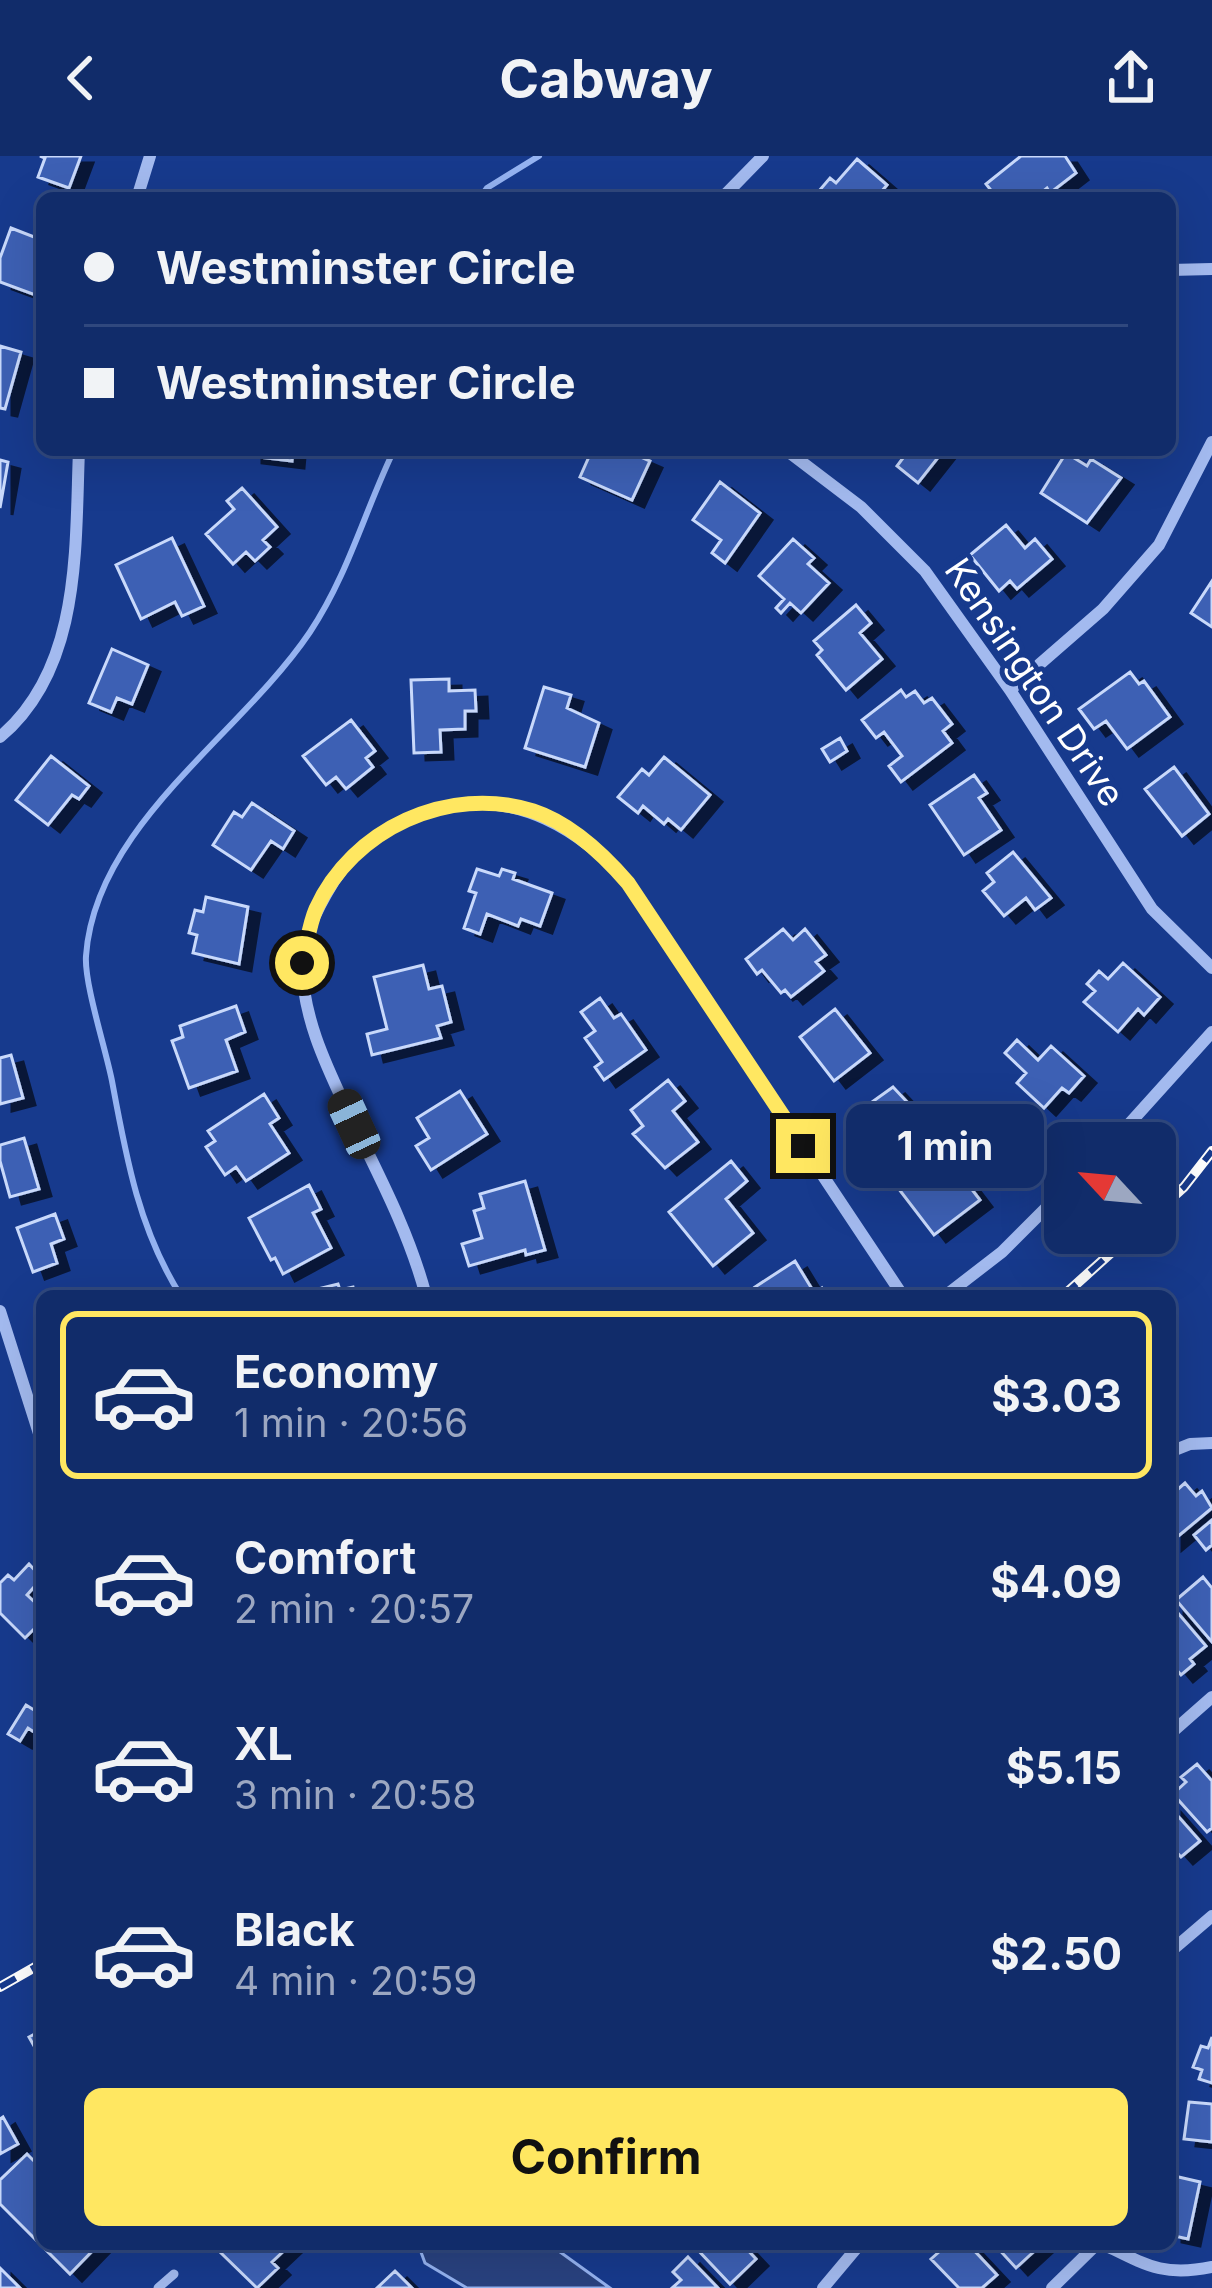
<!DOCTYPE html>
<html lang="en">
<head>
<meta charset="utf-8">
<style>
  body { margin:0; font-family:Inter,sans-serif; background:#1e3872; color:#f1f3f6; height:100vh; display:flex; flex-direction:column; font-size:45px; white-space:nowrap }
  * { box-sizing:border-box; margin:0 }
  p { font-size:39px; color:#9ca7c1 }
  .icon { flex:none; width:66px; height:66px; fill:none; stroke:currentColor; stroke-width:2; stroke-linecap:round; stroke-linejoin:round }
  .map { position:relative; flex:1; overflow:hidden }
  .sheet { position:absolute; left:36px; top:1134px; width:1140px; height:960px; display:flex; flex-direction:column; background:#112c6a; border-radius:18px; box-shadow:0 12px 48px #0002,0 0 0 3px #30487e }
  .sheet>* { flex:none }
  .hud { position:absolute; left:36px; top:36px; width:1140px; height:264px; border-radius:18px; box-shadow:0 12px 48px #0002,0 0 0 3px #30487e; display:grid; align-content:center; height:264px; padding:0 48px; background:#112c6a }
  .needle { width:78px; rotate:296deg }
  .tools { position:absolute; left:1044px; top:966px; display:grid; gap:24px }
  .tools a { display:grid; place-items:center; width:132px; height:132px; border-radius:18px; background:#112c6a; box-shadow:0 12px 48px #0002,0 0 0 3px #30487e; font-size:60px }
  .end { position:absolute; width:54px; height:54px; margin:-27px; border:15px solid #ffe761; background:#111; box-shadow:0 0 0 6px #111 }
  .from { border-radius:50% }
  .bubble { position:absolute; height:84px; border-radius:18px; background:#112c6a; box-shadow:0 12px 48px #0002,0 0 0 3px #30487e; font-size:39px; font-weight:700; line-height:84px; text-align:center }
  .car { position:absolute; width:36px; height:72px; margin:-36px -18px; border-radius:15px; box-shadow:0 0 9px 3px #0007; background:linear-gradient(#222 24%,#8ab4d8 0 40%,#222 0 76%,#8ab4d8 0 86%,#222 0) }
  .hud b { display:flex; align-items:center; gap:42px; height:114px; font-size:45px }
  .hud b+b { border-top:3px solid #30487e }
  .hud i { width:30px; height:30px; background:#f1f3f6 }
  ul { padding:21px 0 0; list-style:none }
  li { display:flex; align-items:center; gap:36px; height:168px; margin:0 24px 18px; padding:0 24px; border:6px solid transparent; border-radius:18px }
  li div { flex:1 }
  li b { display:block; font-size:45px }
  li em { font-style:normal; font-weight:700 }
  li.on { border-color:#ffe761 }
  li>.icon { width:108px; height:108px; stroke-width:1.5 }
  .cta { display:flex; gap:24px; margin-top:auto; padding:24px 48px }
  .cta a { flex:1; height:138px; border-radius:18px; background:#ffe761; color:#111; font-size:48px; font-weight:700; line-height:138px; text-align:center }
  header { display:flex; justify-content:space-between; align-items:center; height:156px; padding:0 48px; background:#112c6a; font-size:54px; font-weight:700 }
  .map>svg:first-child { display:block }
  .water { fill:#294280; stroke:#95b3f1; stroke-width:3 }
  .lines { fill:none; stroke-linecap:round; stroke-linejoin:round }
  .stream { stroke:#95b3f1; stroke-width:6 }
  .building { fill:#3c61b4; stroke:#c9d9fb; stroke-width:3; filter:url(#shadow) }
  .lane { stroke:#a3baef; stroke-width:9 }
  .street { stroke:#a3baef; stroke-width:12 }
  .rail-casing { stroke:#fff; stroke-width:10 }
  .rail { stroke:#173a8d; stroke-width:6; stroke-dasharray:18; stroke-linecap:butt }
  .route { stroke:#ffe761; stroke-width:15 }
  .labels { text-anchor:middle; stroke-width:10; stroke-linejoin:round; paint-order:stroke }
  .street-label { font-size:36px; fill:#fff; stroke:#173a8d }
</style>
</head>
<body>
<header><svg class="icon" aria-label="back" viewBox="0 0 24 24"><path d="M15 5l-7 7 7 7"/></svg>Cabway<svg class="icon" aria-label="share" viewBox="0 0 24 24"><path d="M12 15V3M7 8l5-5 5 5M5 13v7h14v-7"/></svg></header>
<div class="map">
<svg width="1212" height="2132" viewBox="0 0 1212 2132">
  <defs>
    <filter id="shadow"><feDropShadow dx="12" dy="7" stdDeviation="0" flood-color="#0009"/></filter>
  </defs>
  <rect width="100%" height="100%" fill="#173a8d"/>
  <path class="water" d="M418 2088H549L610 2132H467L425 2107Z"/>
  <g class="lines">
    <path class="stream" d="M480 42 487 32 539 0
      M181 1140C139 1074 126 1001 112 925 106 894 84 827 86 800 95 669 240 580 310 476 348 419 365 354 394 294"/>
  </g>
  <path class="building" d="M40 0H81L69 32 38 21 45 2Z
    M1021 0H1065L1076 17 1050 37 1047 32 1035 42H997L986 28Z
    M857 3 887 29 876 42H813L830 22 836 27Z
    M11 72 42 84 38 140 0 126V102Z
    M0 190 21 196 5 253 0 252Z
    M250 294H293L292 305 250 300Z
    M592 294H638L636 299 650 305 632 344 580 321Z
    M901 294H944L918 327 897 310 906 298Z
    M1066 297 1087 310 1091 303 1121 322 1087 367 1041 337Z
    M0 304 8 306 0 352Z
    M720 326 760 357 725 407 712 397 721 384 693 364Z
    M242 332 277 371 263 384 270 391 255 405 246 396 233 408 206 378 234 353 227 345Z
    M1006 369 1025 392 1035 383 1052 403 1017 433 1010 425 999 435 970 399Z
    M172 382 204 450 182 460 175 446 141 463 116 409Z
    M793 383 814 402 808 408 829 427 801 457 790 447 781 457 776 452 784 443 759 420Z
    M1212 425V471L1191 457Z
    M856 449 871 467 860 477 882 503 846 534 817 499 822 494 814 485Z
    M112 493 148 509 132 548 117 542 111 556 89 547Z
    M1130 516 1139 528 1144 525 1170 561 1127 593 1106 565 1094 573 1079 553Z
    M449 523V535L475 534 476 555H465V573L440 574 441 596 414 597 411 524Z
    M544 531 571 539 567 552 599 567 585 611 525 592Z
    M901 534 906 541 915 535 924 547 932 542 952 568 943 575 952 587 901 626 889 610 902 600 884 576 876 582 862 564Z
    M351 564 375 595 366 602 373 611 346 633 336 621 326 629 303 600Z
    M840 582 847 595 830 606 822 593Z
    M51 600 89 630 79 643 72 639 48 669 16 644Z
    M664 601 710 639 681 674 668 663 664 668 643 650 638 657 618 641 642 613 649 619Z
    M1174 611 1209 658 1182 680 1145 633Z
    M974 619 987 637 979 642 1001 674 964 699 930 649Z
    M252 647 294 675 283 693 271 685 251 714 213 689 234 656 242 661Z
    M1013 696 1051 742 1035 754 1026 742 1004 760 983 735 994 726 987 717Z
    M477 713 499 720 502 713 515 717 513 723 552 737 540 770 521 763 518 770 487 758 480 778 464 772 476 737 469 735Z
    M206 741 248 751 239 808 193 797 197 779 189 777 195 754 203 756Z
    M783 773 793 784 805 773 826 799 816 806 824 815 791 841 785 834 781 837 762 814 757 818 746 803Z
    M1123 807 1160 841 1144 859 1138 853 1118 876 1084 846 1095 835 1087 828 1099 815 1108 823Z
    M423 809 429 833 442 830 451 866 437 870 441 882 372 899 367 878 387 873 374 821Z
    M600 842 614 862 621 858 646 894 604 924 595 911 602 906 585 882 595 875 581 856Z
    M236 850 245 876 226 884 237 915 189 932 172 885 183 881 180 870Z
    M835 853 870 897 834 925 800 881Z
    M1017 884 1038 904 1051 890 1084 920 1069 937 1062 932 1044 952 1017 927 1026 917 1005 897Z
    M11 899 23 942 0 948V902Z
    M668 924 685 945 673 955 698 986 665 1012 633 978 643 970 631 954Z
    M893 931 924 964 912 973 920 984 887 1007 851 961Z
    M460 935 487 978 431 1014 416 990 429 982 417 962Z
    M264 938 279 962 270 968 289 997 246 1025 236 1011 225 1019 206 991 215 985 208 975Z
    M24 982 39 1033 10 1041 0 1005V989Z
    M935 998 951 1019 957 1014 980 1044 934 1079 895 1028Z
    M731 1005 747 1025 726 1043 753 1077 713 1110 669 1056Z
    M525 1025 545 1094 526 1099 525 1094 469 1110 462 1088 482 1082 474 1055 484 1052 480 1038Z
    M309 1029 321 1053 313 1057 331 1092 283 1118 275 1102 271 1104 249 1062Z
    M55 1058 64 1083 51 1088 57 1107 33 1116 17 1072Z
    M795 1105 815 1138 822 1132 828 1140H763L755 1131Z
    M338 1128 340 1134 353 1131 355 1140H306L305 1136Z
    M1185 1327 1196 1340 1202 1335 1212 1352 1170 1387V1340Z
    M1212 1364V1389L1206 1394 1194 1379Z
    M29 1408 42 1422 27 1439 42 1453V1465L25 1482 0 1457V1427L8 1419 14 1424Z
    M1203 1421 1212 1432V1486L1176 1444Z
    M1172 1450 1206 1490 1190 1503 1194 1508 1181 1519 1170 1506Z
    M26 1549 42 1559V1576L40 1580 28 1572 20 1585 8 1578Z
    M1197 1608 1212 1625V1672L1207 1676 1173 1638 1186 1626 1181 1621Z
    M1170 1651 1200 1685 1181 1701 1170 1689Z
    M42 1874V1904L29 1881Z
    M1212 1881V1927L1199 1923 1202 1914 1193 1911 1201 1890 1208 1892Z
    M1189 1946 1212 1948V1986L1184 1983Z
    M3 1961 18 1988 0 1998V1963Z
    M27 1998 42 2013V2088H99L70 2118 0 2048V2024Z
    M1170 2019 1200 2026 1188 2083 1170 2079Z
    M228 2088H291L272 2106 278 2112 257 2132 220 2096Z
    M698 2088H742L756 2103 730 2128 695 2091Z
    M948 2088H968L997 2119 982 2132H959L931 2103Z
    M994 2088H1042L1016 2112Z
    M688 2101 718 2132H672L681 2124 673 2116Z
    M0 2112 20 2132H0Z
    M395 2115 412 2132H377Z"/>
  <g class="lines">
    <path class="lane" d="M158 2132 174 2118"/>
    <path class="street" d="M137 42 150 0
      M722 42 763 0
      M1170 114 1212 113
      M786 294 861 351 925 415 1010 534 1152 753 1212 812
      M1010 534 1103 453 1159 389 1212 286
      M0 581C82 512 75 391 79 294
      M1112 987 1212 876
      M426 1140C409 1075 377 1016 348 956 326 909 303 862 302 809 302 780 319 749 334 725 359 686 400 660 444 651 518 636 580 673 628 727L903 1140
      M945 1140 1002 1096 1065 1033
      M0 1155 42 1287
      M1170 1296 1190 1288 1212 1287
      M1170 1578 1212 1541
      M1170 1796 1212 1760
      M1103 2088C1146 2109 1163 2121 1212 2111
      M823 2132 860 2088
      M1052 2132 1097 2088"/>
    <defs>
      <path id="rail" d="M1155 1057 1184 1031 1212 995
        M1063 1140 1133 1077
        M0 1831 42 1807"/>
    </defs>
    <use href="#rail" class="rail-casing"/>
    <use href="#rail" class="rail"/>
  </g>
  <g class="lines">
    <path class="route" d="M302 807C307 789 309 769 316 753 352 673 449 628 533 655 570 667 603 698 628 727L803 990"/>
  </g>
  <g class="labels">
    <g class="street-label">
      <text transform="translate(1035 526) rotate(56)" y="13">Kensington Drive</text>
    </g>
  </g>
</svg>
<div class="tools">
<a><svg class="needle" viewBox="-14 -14 28 28"><path d="M0-13l5 13h-10z" fill="#e53935"/><path d="M0 13l5-13h-10z" fill="#9ca7c1"/></svg></a>
</div>
<i class="end from" style="left:302px;top:807px"></i>
<i class="end" style="left:803px;top:990px"></i>
<div class="bubble" style="left:846px;top:948px;width:198px">1 min</div>
<i class="car" style="left:354px;top:968px;rotate:335deg"></i>
<div class="hud">
<b><i class="from"></i>Westminster Circle</b>
<b><i></i>Westminster Circle</b>
</div>
<section class="sheet">
<ul>
<li class="on"><svg class="icon" aria-label="car" viewBox="0 0 24 24"><path d="M5 17H2v-5l4-1 3-4h7l3 4 3 1v5h-3M9 17h6M6 11h13"/><circle cx="7" cy="17" r="2"/><circle cx="17" cy="17" r="2"/></svg><div><b>Economy</b><p>1 min · 20:56</p></div><em>$3.03</em></li>
<li><svg class="icon" aria-label="car" viewBox="0 0 24 24"><path d="M5 17H2v-5l4-1 3-4h7l3 4 3 1v5h-3M9 17h6M6 11h13"/><circle cx="7" cy="17" r="2"/><circle cx="17" cy="17" r="2"/></svg><div><b>Comfort</b><p>2 min · 20:57</p></div><em>$4.09</em></li>
<li><svg class="icon" aria-label="car" viewBox="0 0 24 24"><path d="M5 17H2v-5l4-1 3-4h7l3 4 3 1v5h-3M9 17h6M6 11h13"/><circle cx="7" cy="17" r="2"/><circle cx="17" cy="17" r="2"/></svg><div><b>XL</b><p>3 min · 20:58</p></div><em>$5.15</em></li>
<li><svg class="icon" aria-label="car" viewBox="0 0 24 24"><path d="M5 17H2v-5l4-1 3-4h7l3 4 3 1v5h-3M9 17h6M6 11h13"/><circle cx="7" cy="17" r="2"/><circle cx="17" cy="17" r="2"/></svg><div><b>Black</b><p>4 min · 20:59</p></div><em>$2.50</em></li>
</ul>
<div class="cta"><a>Confirm</a></div>
</section>
</div>
</body>
</html>
